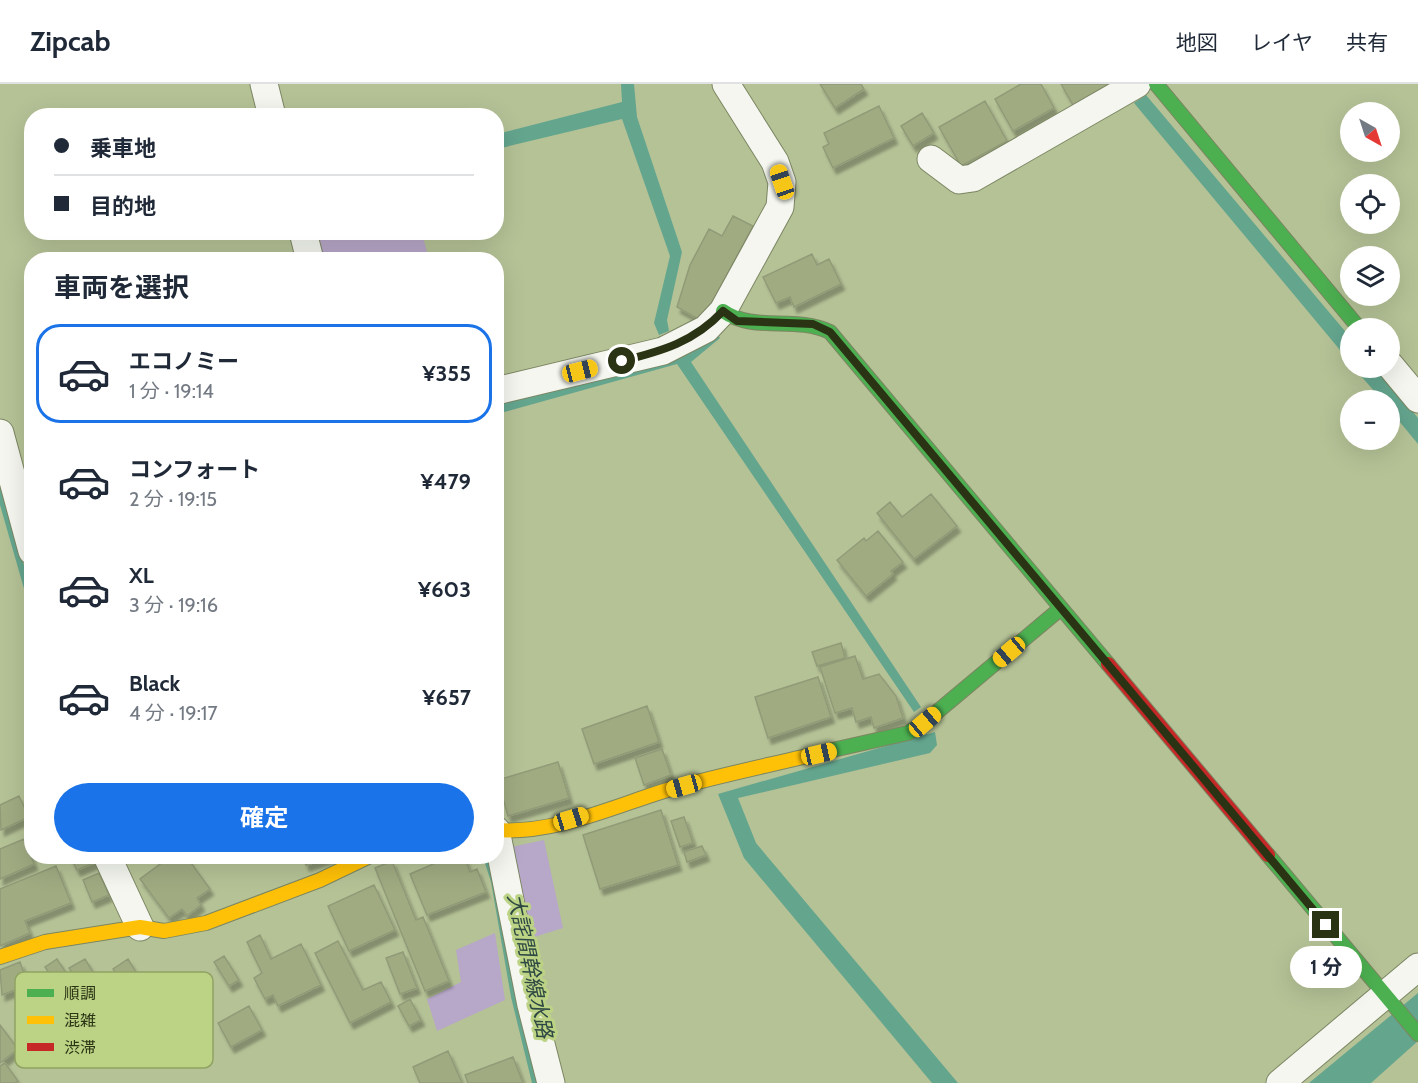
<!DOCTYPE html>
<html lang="ja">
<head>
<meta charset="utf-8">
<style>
  body { margin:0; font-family:Cabin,"Noto Sans JP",sans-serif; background:#f2f2f3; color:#1f2937; height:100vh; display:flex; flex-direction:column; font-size:22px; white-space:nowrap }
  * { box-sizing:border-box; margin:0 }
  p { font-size:20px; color:#747a83 }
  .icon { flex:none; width:33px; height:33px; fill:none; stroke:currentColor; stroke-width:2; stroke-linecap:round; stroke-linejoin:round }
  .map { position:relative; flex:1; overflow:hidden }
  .side { position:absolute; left:24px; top:168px; width:480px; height:612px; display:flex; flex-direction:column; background:#fff; border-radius:24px; box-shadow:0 6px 24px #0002 }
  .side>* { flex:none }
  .guide { position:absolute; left:24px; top:24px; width:480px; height:132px; border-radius:24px; box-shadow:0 6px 24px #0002; display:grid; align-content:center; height:132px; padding:0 30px; background:#fff }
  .needle { width:39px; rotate:141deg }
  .fabs { position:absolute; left:1340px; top:18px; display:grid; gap:12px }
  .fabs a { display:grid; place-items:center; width:60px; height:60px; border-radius:50%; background:#fff; box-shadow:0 6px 24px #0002; font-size:30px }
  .end { position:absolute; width:27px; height:27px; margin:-14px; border:8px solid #2a3313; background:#fff; box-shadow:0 0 0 3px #fff }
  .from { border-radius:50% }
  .bubble { position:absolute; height:42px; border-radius:21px; background:#fff; box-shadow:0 6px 24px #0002; font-size:20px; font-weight:700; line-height:42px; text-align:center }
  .car { position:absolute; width:18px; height:36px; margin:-18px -9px; border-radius:8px; box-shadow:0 0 4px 2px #0007; background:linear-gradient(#f5c518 24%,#345 0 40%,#f5c518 0 76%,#345 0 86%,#f5c518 0) }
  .guide b { display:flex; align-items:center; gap:21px; height:57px; font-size:22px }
  .guide b+b { border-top:2px solid #e0e1e3 }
  .guide i { width:15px; height:15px; background:#1f2937 }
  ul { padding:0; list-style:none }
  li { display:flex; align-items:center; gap:18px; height:99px; margin:0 12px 9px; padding:0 18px; border:3px solid transparent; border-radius:24px }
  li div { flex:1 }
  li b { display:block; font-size:22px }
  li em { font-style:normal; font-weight:700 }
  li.selected { border-color:#1a73e8 }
  li>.icon { width:54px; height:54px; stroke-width:1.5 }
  h2 { padding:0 30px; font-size:27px; line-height:72px }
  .cta { display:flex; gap:12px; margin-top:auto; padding:12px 30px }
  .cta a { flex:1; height:69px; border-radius:36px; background:#1a73e8; color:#fff; font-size:24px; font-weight:700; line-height:69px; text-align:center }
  header { display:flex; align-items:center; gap:36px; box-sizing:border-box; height:84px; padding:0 30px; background:#fff; border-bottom:2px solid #e0e1e3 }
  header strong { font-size:28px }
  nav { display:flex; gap:33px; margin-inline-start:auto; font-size:21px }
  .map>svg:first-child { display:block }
  .green { fill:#b7a7c8 }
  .water { fill:#64a58e }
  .building { fill:#a0ab82; stroke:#919b78; stroke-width:1.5; filter:url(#shadow) }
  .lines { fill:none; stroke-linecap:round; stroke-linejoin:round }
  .street-casing { stroke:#7c8663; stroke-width:29 }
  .fast-casing { stroke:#7c8663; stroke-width:16 }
  .slow-casing { stroke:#7c8663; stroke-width:16 }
  .jam-casing { stroke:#7c8663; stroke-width:16 }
  .street { stroke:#f4f6ef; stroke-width:27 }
  .fast { stroke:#4caf50; stroke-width:14 }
  .slow { stroke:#ffc107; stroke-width:14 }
  .jam { stroke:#c62828; stroke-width:14 }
  .route { stroke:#2a3313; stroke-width:8 }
  .labels { text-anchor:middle; stroke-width:6; stroke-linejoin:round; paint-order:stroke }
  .water-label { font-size:21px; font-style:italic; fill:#2d4843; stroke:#bcd385 }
  .key { fill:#bcd385; stroke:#90a363; stroke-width:1.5 }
  .key-label { font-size:16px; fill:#2a3313 }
</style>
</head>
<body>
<header>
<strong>Zipcab</strong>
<nav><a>地図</a><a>レイヤ</a><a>共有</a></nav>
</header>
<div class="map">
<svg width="1418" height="999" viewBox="0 0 1418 999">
  <defs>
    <filter id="shadow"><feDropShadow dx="3.5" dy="6" stdDeviation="1.5" flood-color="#0004"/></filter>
  </defs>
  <rect width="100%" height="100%" fill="#b5c296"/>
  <path class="green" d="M313 149H422L429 175H320Z
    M544 756 563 844 528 855 511 763Z
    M495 849 505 916 437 947 427 915 461 898 456 866Z"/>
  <path class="water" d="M621 0H634L637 33 682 168 667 236 669 247 659 251 654 239 670 172 622 35 497 65V50L622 18Z
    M1146 11 1350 253V278L1134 19Z
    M717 250 720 254 691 278 921 623 914 628 677 280 497 330V320Z
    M1354 284H1376L1418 334V360L1389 325V316H1382Z
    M0 394 31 507V529L0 421Z
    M935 648 937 661 930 669 738 714 756 759 958 999H932L744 774 718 710Z
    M483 773H493L541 999H532L511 913 491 798Z
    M1418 909V957L1371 999H1309Z"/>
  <path class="building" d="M820 0H861L864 5 835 24Z
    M1021 0H1041L1054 24 1013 47 995 15Z
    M1061 0H1110L1073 21Z
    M985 17 1007 57 961 82 939 43Z
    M879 22 894 54 833 84 823 63 829 60 824 49Z
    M922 29 934 49 913 62 901 42Z
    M733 132 753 142 702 237 677 223 690 181 709 145 722 152Z
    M812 170 817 181 829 175 841 200 794 223 790 213 776 219 763 193Z
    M931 410 957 442 914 475 877 429 890 418 902 433Z
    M878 447 903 478 891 487 893 490 866 512 837 476 864 454 866 457Z
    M841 559 845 574 817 582 812 568Z
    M855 572 863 595 879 590 896 612 903 634 874 644 871 633 856 638 852 624 835 629 820 583Z
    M818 593 831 633 768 654 755 613Z
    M647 622 659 658 594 680 582 645Z
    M662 665 671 691 644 701 635 674Z
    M558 678 569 714 508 732 498 696Z
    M19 712 29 733 1 746 0 721Z
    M661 726 678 781 600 805 583 751Z
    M684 733 693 759 680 763 671 737Z
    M24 755 34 780 0 795V765Z
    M702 762 706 771 687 778 684 768Z
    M70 772H93L96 778 77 786Z
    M171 772H186L210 805 197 814 201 821 187 832 182 825 169 834 140 795Z
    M303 772H335L306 781Z
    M452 772H464L470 788 477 785 486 808 427 831 410 790Z
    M392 777 416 836 423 833 449 897 425 907 375 784Z
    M56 782 71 819 25 837 30 849 0 862V805Z
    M99 789 109 811 92 818 83 796Z
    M374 801 395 846 349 867 328 822Z
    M260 851 271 875 301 860 321 901 278 922 273 911 265 915 254 894 262 889 247 858Z
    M338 857 363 906 381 898 391 918 350 939 315 869Z
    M403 868 417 904 400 910 386 874Z
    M224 872 239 896 229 902 214 878Z
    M57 875 78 907 66 915 45 883Z
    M85 875 106 909 91 919 69 884Z
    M128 875 156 921 141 929 113 885Z
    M20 878 28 901 2 911 0 886Z
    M410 915 421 936 409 942 398 922Z
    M249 922 262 946 231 963 218 939Z
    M0 941 18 965 0 979Z
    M448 967 462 999H420L413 983Z
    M513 973 523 999H468L465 991Z
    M5 979 18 997 15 999H0V982Z"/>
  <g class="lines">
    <defs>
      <path id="street" d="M264 0 272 32
        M931 75 959 96 973 94 1137 0
        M303 148 310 176
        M1389 280 1418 315
        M496 307 663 267 706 245 723 227 780 123 782 98 775 78 726 0
        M0 349 32 467
        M496 746 531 921 551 999
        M107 772 140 843
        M1280 999 1418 883"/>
      <path id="fast" d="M1156 0 1359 244
        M723 227C754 249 795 231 830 248L1108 580
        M828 667 908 649 925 638 1060 525
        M1268 771 1418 950"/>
      <path id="slow" d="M497 746C555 750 612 723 667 706 720 691 775 680 828 667
        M0 873 45 858 140 843 164 847 206 839 320 796 370 772"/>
      <path id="jam" d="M1108 580 1268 771"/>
    </defs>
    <use href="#street" class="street-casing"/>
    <use href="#fast" class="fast-casing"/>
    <use href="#slow" class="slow-casing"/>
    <use href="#jam" class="jam-casing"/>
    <use href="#street" class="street"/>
    <use href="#fast" class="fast"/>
    <use href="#slow" class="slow"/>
    <use href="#jam" class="jam"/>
  </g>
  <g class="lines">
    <path class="route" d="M622 277C662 267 694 258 723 227L737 237 813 240 830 248 1326 841"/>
  </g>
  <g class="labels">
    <g class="water-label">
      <text transform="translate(530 882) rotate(78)" y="7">大詫間幹線水路</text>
    </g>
  </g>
  <rect x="15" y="888" width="198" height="96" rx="9" class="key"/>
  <rect x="27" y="905" width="27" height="8" fill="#4caf50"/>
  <rect x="27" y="932" width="27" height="8" fill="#ffc107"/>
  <rect x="27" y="959" width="27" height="8" fill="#c62828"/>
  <g class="key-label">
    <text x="64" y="915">順調</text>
    <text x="64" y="942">混雑</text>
    <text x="64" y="969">渋滞</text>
  </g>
</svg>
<div class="fabs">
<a><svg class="needle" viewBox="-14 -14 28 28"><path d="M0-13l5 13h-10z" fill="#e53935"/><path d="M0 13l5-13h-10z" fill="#747a83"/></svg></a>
<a><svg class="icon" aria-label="locate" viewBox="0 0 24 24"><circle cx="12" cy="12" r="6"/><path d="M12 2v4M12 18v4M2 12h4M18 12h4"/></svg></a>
<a><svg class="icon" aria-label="layers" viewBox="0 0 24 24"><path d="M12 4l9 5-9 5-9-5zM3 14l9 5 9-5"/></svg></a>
<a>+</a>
<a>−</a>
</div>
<i class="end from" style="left:622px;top:277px"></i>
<i class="end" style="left:1326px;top:841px"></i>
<div class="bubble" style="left:1290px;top:862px;width:72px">1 分</div>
<i class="car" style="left:782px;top:98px;rotate:341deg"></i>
<i class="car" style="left:580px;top:287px;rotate:76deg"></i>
<i class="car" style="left:1009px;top:568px;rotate:230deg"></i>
<i class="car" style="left:925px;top:638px;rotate:50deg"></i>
<i class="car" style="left:819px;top:670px;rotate:77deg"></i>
<i class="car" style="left:684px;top:702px;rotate:254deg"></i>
<i class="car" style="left:571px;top:735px;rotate:73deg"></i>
<div class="guide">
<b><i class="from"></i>乗車地</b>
<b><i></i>目的地</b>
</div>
<section class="side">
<h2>車両を選択</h2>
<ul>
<li class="selected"><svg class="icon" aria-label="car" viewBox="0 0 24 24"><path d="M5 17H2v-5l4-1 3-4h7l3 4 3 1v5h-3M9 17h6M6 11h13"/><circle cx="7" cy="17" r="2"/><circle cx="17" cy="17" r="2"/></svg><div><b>エコノミー</b><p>1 分 · 19:14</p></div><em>¥355</em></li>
<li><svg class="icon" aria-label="car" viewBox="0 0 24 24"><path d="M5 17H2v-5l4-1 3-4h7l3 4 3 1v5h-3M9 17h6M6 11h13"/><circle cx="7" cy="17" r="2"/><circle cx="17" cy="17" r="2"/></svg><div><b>コンフォート</b><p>2 分 · 19:15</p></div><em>¥479</em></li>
<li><svg class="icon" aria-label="car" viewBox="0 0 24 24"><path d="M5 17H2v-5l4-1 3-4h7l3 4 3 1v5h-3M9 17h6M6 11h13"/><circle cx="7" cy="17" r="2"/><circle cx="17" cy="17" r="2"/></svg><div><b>XL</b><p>3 分 · 19:16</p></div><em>¥603</em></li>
<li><svg class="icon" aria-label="car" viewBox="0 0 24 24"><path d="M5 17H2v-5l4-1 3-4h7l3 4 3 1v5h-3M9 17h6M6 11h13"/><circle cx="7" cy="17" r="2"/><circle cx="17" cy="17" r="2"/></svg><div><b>Black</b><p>4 分 · 19:17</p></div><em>¥657</em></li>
</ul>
<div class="cta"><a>確定</a></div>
</section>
</div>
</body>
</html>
